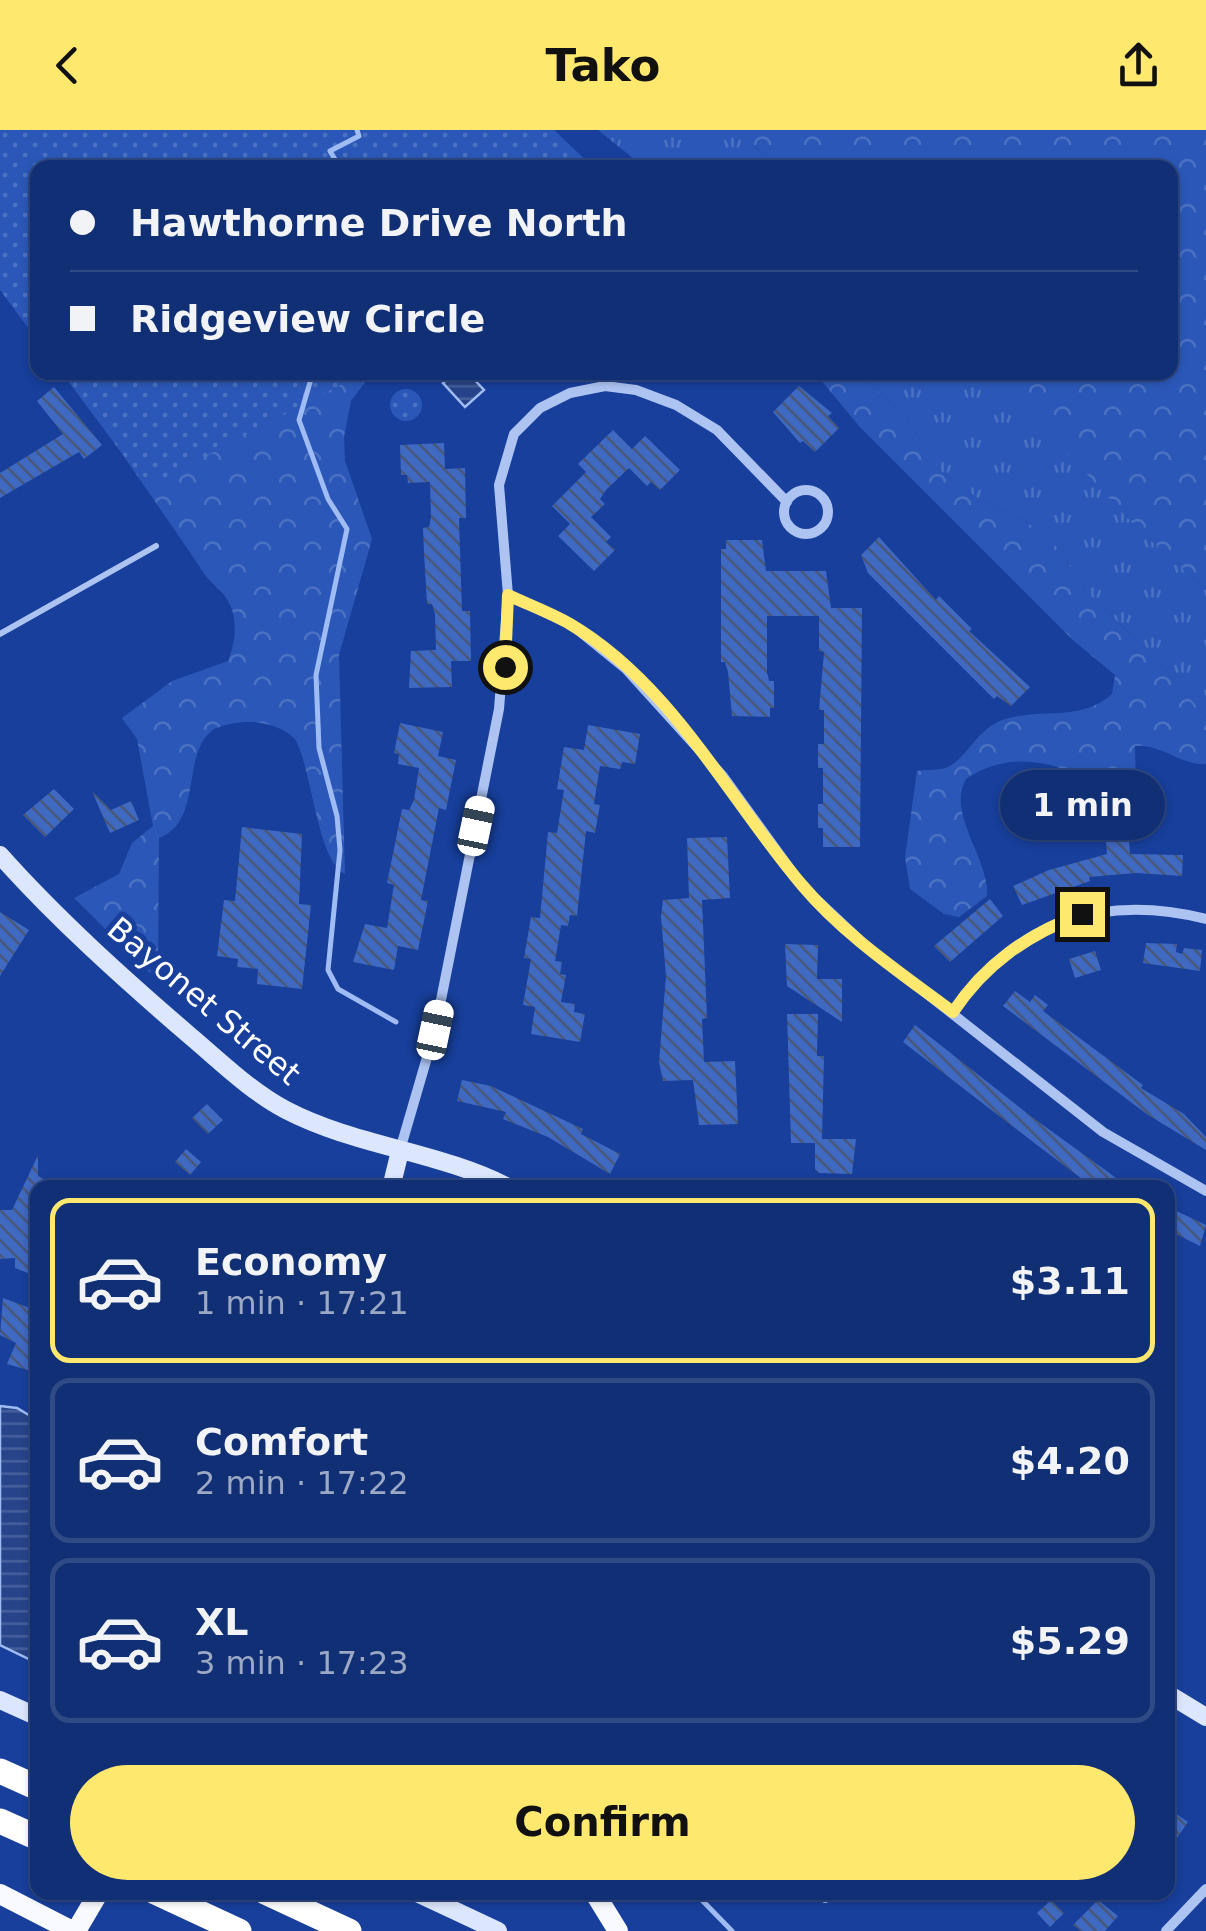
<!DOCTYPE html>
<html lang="en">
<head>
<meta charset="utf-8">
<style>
  body { margin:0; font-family:"DejaVu Sans",sans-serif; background:#1a3779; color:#f1f3f6; height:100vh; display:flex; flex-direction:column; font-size:38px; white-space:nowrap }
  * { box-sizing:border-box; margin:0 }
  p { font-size:32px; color:#9ca9c5 }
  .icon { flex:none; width:55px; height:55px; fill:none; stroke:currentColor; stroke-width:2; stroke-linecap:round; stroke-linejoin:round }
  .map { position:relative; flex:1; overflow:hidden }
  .sheet { position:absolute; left:30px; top:1050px; width:1145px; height:720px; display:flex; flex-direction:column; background:#112f74; border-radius:20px; box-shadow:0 2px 8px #0004,0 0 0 2px #304a86 }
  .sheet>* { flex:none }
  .guide { position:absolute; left:30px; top:30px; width:1148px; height:220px; border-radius:20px; box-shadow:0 2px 8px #0004,0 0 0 2px #304a86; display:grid; align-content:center; height:220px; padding:0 40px; background:#112f74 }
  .end { position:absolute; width:45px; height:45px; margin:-22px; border:12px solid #ffe86e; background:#111; box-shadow:0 0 0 5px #111 }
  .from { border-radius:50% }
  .bubble { position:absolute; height:70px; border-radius:35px; background:#112f74; box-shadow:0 2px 8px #0004,0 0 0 2px #304a86; font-size:32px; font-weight:600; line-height:70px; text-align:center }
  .car { position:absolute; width:30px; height:60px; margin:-30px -15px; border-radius:12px; box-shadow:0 0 8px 2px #0007; background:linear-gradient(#fff 24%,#345 0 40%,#fff 0 76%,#345 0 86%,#fff 0) }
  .guide b { display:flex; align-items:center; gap:35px; height:95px; font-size:38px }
  .guide b+b { border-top:2px solid #304a86 }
  .guide i { width:25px; height:25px; background:#f1f3f6 }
  ul { padding:18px 0 0; list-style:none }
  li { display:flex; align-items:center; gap:30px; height:165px; margin:0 20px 15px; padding:0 20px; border:5px solid #304a86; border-radius:20px }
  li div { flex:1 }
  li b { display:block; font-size:38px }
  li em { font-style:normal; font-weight:600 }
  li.active { border-color:#ffe86e }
  li>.icon { width:90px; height:90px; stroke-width:1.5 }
  .primary-button { display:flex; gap:20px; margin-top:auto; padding:20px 40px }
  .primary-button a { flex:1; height:115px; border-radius:60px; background:#ffe86e; color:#111; font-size:40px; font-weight:600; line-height:115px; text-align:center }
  header { display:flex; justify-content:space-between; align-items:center; height:130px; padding:0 40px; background:#ffe86e; color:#111; font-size:45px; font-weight:600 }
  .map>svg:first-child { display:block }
  .grass { fill:url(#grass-tufts) }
  .forest { fill:url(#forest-crowns) }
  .park { fill:url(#park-dots) }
  .water { fill:url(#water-rules); stroke:#9fbcf4; stroke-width:2.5 }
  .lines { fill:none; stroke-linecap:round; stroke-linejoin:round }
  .stream { stroke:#9fbcf4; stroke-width:5 }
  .building { fill:url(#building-back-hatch) }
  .lane { stroke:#adc3f2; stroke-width:6 }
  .street { stroke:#adc3f2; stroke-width:10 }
  .secondary { stroke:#dce6fc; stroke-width:18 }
  .primary { stroke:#f8faff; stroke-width:20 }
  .highway { stroke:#fff; stroke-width:25 }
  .route { stroke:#ffe86e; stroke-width:12 }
  .labels { text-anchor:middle; stroke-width:10; stroke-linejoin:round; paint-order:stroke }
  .street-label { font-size:32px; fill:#fff; stroke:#173f9b }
</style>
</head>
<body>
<header><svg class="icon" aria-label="back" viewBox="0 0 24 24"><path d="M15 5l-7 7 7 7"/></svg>Tako<svg class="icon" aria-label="share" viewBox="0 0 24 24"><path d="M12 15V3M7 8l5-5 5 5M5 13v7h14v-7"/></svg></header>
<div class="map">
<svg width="1206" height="1801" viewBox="0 0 1206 1801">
  <defs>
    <pattern id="grass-tufts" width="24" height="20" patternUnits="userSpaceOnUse" patternTransform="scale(2.5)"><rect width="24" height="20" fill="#2b58b8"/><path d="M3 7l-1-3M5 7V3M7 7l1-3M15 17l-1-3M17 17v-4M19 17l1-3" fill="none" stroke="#4b71c3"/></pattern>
    <pattern id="forest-crowns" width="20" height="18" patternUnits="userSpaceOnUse" patternTransform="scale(2.5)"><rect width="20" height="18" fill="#2b58b8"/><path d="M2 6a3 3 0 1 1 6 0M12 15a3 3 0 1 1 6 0" fill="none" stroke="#4b71c3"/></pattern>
    <pattern id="park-dots" width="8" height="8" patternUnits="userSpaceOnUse" patternTransform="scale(2.5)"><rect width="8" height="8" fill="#2b58b8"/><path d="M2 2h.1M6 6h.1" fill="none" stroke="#4b71c3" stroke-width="1.8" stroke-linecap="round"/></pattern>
    <pattern id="water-rules" width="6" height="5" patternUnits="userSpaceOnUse" patternTransform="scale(2.5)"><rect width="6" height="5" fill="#27448a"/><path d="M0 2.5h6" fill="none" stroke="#47609c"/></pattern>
    <pattern id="building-back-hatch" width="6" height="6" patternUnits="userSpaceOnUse" patternTransform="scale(2.5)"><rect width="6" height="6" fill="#4069c1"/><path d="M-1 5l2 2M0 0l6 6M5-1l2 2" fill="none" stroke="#47587b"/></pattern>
  </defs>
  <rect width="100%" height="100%" fill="#173f9b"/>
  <path class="grass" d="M598 0H739L775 37H644Z
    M860 243H993L1007 253 1137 398 1206 459V587L1152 524 1090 466 1054 413 1035 397 977 368 938 339 906 287Z"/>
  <path class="forest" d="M739 0H1206V459L1137 398 993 243 1170 242V38L775 37Z
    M71 243H372L351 271 344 307 345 331 372 409 339 525 345 744C317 731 312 638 295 609 274 589 241 588 214 599 180 622 204 691 159 708L158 851 74 768 119 744 132 713 153 696 137 609 122 588 172 551 228 531C235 512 239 490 228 471 223 461 210 453 203 442 159 375 111 312 71 243Z
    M815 243H860L906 287 938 339 977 368 1035 397 1054 413 1090 466 1152 524 1206 587V634C1181 636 1162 614 1135 616L1136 659 1119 668C1105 667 1096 658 1084 650 1048 627 1002 624 966 649 946 684 990 729 987 766L959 787 944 784 910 759 905 727 917 641C927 639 939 641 948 637 969 626 974 603 1000 591 1037 576 1079 594 1112 564L1115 545 1074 511 859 296Z"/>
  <path class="park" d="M0 0H554L593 37 38 38 37 210 0 160Z
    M62 243H61H363L147 357Z
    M390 275a16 16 0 1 1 32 0a16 16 0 1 1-32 0Z"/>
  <path class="water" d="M455 243H468L484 260 465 277 443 253Z
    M0 1276 17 1278 37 1290V1533L0 1515Z"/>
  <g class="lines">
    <path class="stream" d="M340 38 330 21 359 6 357 0
      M313 242 299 290 328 369 347 399 316 545 319 618 337 686 340 720 328 840 338 859 396 892
      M694 1762 732 1801"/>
  </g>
  <path class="building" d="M799 256 832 283 828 286 839 298 815 322 803 311 800 313 773 282Z
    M54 257 102 315 84 329 79 322 0 368V343L63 304 37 271Z
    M613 300 632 319 645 306 680 340 660 360 651 352 647 356 629 338 606 360 600 369 605 374 591 387 611 407 606 412 615 420 594 441 558 406 570 394 552 376 586 342 578 334Z
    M444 313 445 339 465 338 466 388H459L462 481H470L471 531H451L452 557 409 558 411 521 436 520 435 484 432 474H427L424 423 423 398 429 397 431 387 430 352 408 353 407 345H401L400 315Z
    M879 407 936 470 939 466 972 499 969 501 1030 557 1011 576 997 566 994 569 868 443 861 425Z
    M726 410H762L766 441H826L831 478H862L860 717H823V698H818V674H823V638H818V614H824V580H819L824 522 819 521V486H767V542L769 551H774V578H770V587L732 586 728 542 725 532H721V419H726Z
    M400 593 443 602 438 626 456 630 446 680 439 678 421 770 428 771 418 820 398 816 394 840 353 832 365 794 387 798 394 755 387 753 402 679 409 680 414 670 419 638 398 634 399 624 394 623Z
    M588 595 640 604 635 634 622 632 620 639 600 636 594 674 600 675 595 703 586 701 577 786 570 785 568 796 561 795 555 831 562 832 560 844 566 845 561 872 575 874 574 882 585 884 580 912 531 904 535 877 523 875 531 829 524 828 531 787 540 788 548 702 557 703 564 660 557 659 564 617 584 620Z
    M54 659 74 679 45 707 23 685Z
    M92 661 111 680 131 671 139 690 110 703Z
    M242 697 302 704 299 774 311 775 302 859 257 854 258 839 237 837 238 829 217 826 224 770 235 771Z
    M727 707 730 768 702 770 707 888 702 889 704 932 735 931 738 994 699 995 693 950 663 951 659 932 666 846 661 787 663 770 689 768 687 708Z
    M1129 711 1130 724 1183 725 1182 746 1136 743 1089 747 1090 751 1022 775 1013 756 1049 740 1107 724 1106 712Z
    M990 769 1003 786 950 832 934 816Z
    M0 782 29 800 0 846Z
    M1146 813 1177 814 1176 822 1182 824 1184 818 1202 820 1200 841 1143 833Z
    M785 814 818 815 817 849H842V892L787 856Z
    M1095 821 1101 840 1075 848 1069 829Z
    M1015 861 1030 872 1035 865 1048 875 1043 881 1143 955 1141 958 1184 984 1206 1007V1020L1148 985 1003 876Z
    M787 884H818L817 926H824L822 1009H856L852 1044 819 1043 815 1039V1013H791Z
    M915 895 1032 987 1130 1058H1094L1037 1015 903 912Z
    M462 950 491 956 583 999 581 1004 620 1024 610 1044 548 1007 503 989 506 982 457 971Z
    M207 974 223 990 208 1004 192 988Z
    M186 1019 201 1032 190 1045 175 1032Z
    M38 1025V1046L64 1058H38V1147L15 1138V1128L0 1129V1080H12Z
    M1168 1077 1206 1095 1200 1116 1168 1100Z
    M3 1168 38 1181V1243L7 1234 16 1213 0 1205Z
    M1168 1678 1188 1692 1177 1708 1168 1701Z
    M1051 1770 1064 1783 1050 1797 1037 1783Z
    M1098 1770 1118 1786 1105 1801H1081L1073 1795Z"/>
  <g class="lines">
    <path class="lane" d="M0 504 156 416"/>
    <path class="street" d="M784 382a22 22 0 1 1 44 0a22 22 0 1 1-44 0Z
      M508 465 572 495 625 538 722 645 803 757 866 816 1103 1002 1206 1061
      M953 882C1014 792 1102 763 1206 789
      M400 1020 435 900 499 579 508 465 499 355 514 304 540 278 570 263 605 256 636 260 676 275 717 300 787 372
      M825 1768 830 1762
      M1166 1801 1206 1759"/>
    <path class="secondary" d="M0 725C57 789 124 849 189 905 220 931 250 961 286 980 357 1017 439 1021 510 1058
      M391 1058 400 1021
      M1168 1564 1206 1587
      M0 1570 38 1587
      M415 1762 498 1801"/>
    <path class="primary" d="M594 1762 618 1801
      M0 1764 72 1801
      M76 1801 99 1762"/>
    <path class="highway" d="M0 1641 38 1658
      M0 1691 38 1708
      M155 1762 239 1801
      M265 1762 349 1801"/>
  </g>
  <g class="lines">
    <path class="route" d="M505 537 508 465C529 475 551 483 570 494 672 554 728 668 802 755 844 805 901 843 953 882 985 834 1028 804 1082 784"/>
  </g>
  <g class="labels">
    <g class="street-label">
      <text transform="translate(204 871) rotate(40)" y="11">Bayonet Street</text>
    </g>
  </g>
</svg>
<i class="end from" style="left:505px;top:537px"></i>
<i class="end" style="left:1082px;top:784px"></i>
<div class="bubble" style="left:1000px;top:640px;width:165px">1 min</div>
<i class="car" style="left:476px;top:696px;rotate:12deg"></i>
<i class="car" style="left:435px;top:900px;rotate:12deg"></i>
<div class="guide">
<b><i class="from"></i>Hawthorne Drive North</b>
<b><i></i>Ridgeview Circle</b>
</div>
<section class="sheet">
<ul>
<li class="active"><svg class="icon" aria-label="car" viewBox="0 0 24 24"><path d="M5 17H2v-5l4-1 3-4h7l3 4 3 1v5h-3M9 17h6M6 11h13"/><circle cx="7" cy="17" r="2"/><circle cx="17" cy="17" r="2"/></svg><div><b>Economy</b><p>1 min · 17:21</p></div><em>$3.11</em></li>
<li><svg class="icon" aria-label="car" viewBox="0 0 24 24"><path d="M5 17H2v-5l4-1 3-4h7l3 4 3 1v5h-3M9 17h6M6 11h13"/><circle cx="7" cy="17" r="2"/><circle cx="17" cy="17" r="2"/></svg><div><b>Comfort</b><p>2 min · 17:22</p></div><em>$4.20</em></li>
<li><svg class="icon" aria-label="car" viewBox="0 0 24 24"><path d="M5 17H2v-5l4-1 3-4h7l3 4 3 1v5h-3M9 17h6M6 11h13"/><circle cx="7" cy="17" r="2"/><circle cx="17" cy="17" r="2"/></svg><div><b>XL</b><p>3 min · 17:23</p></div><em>$5.29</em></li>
</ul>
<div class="primary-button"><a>Confirm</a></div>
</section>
</div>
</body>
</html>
